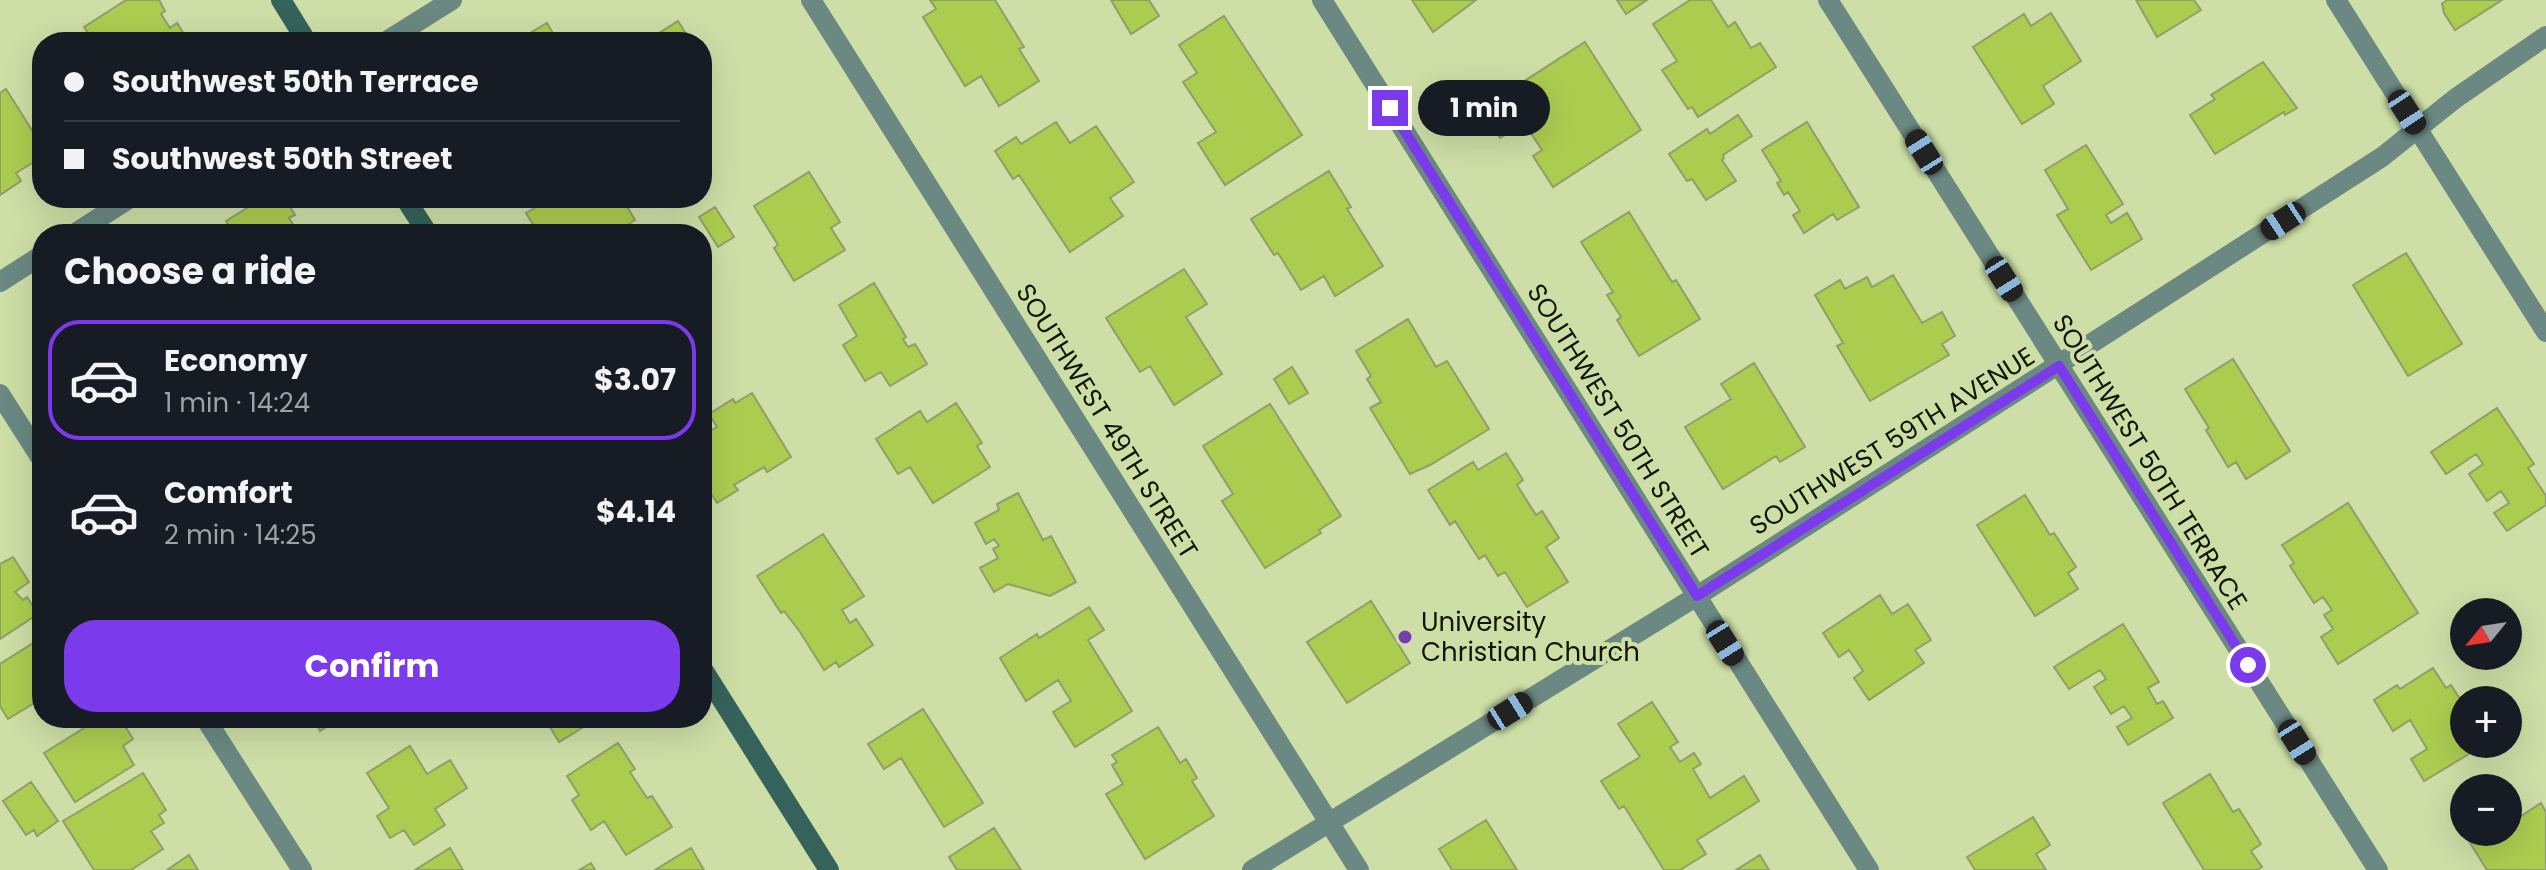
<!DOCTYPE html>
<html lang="en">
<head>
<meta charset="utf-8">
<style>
  body { margin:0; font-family:Poppins,sans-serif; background:#242831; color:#f1f3f6; height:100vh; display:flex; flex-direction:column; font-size:30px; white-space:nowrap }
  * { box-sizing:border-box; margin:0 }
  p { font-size:26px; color:#9ea1a6 }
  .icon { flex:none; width:44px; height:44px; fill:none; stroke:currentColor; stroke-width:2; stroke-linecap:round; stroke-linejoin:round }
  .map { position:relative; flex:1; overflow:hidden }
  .panel { position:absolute; left:32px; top:224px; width:680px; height:504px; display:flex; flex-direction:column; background:#171b24; border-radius:32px; box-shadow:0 8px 32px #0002 }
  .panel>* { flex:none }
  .guide { position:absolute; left:32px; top:32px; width:680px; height:176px; border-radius:32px; box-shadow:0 8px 32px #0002; display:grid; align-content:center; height:176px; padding:0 32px; background:#171b24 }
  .needle { width:52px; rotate:240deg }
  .controls { position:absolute; left:2450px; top:598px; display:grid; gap:16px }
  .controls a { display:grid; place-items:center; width:72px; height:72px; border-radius:50%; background:#171b24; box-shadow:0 8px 32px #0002; font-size:40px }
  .end { position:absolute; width:36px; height:36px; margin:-18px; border:10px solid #7c3aed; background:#fff; box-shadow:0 0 0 4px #fff }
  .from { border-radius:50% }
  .bubble { position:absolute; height:56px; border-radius:28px; background:#171b24; box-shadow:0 8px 32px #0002; font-size:26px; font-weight:700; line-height:56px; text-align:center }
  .car { position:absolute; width:24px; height:48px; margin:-24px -12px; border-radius:10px; box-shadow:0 0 6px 2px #0007; background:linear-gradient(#222 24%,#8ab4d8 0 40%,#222 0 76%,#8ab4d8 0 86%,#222 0) }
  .guide b { display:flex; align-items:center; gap:28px; height:76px; font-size:30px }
  .guide b+b { border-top:2px solid #363941 }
  .guide i { width:20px; height:20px; background:#f1f3f6 }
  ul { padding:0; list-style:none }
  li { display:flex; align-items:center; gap:24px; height:120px; margin:0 16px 12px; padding:0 16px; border:4px solid transparent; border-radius:32px }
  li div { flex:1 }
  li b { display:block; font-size:30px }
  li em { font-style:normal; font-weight:700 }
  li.on { border-color:#7c3aed }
  li>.icon { width:72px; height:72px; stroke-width:1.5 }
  h2 { padding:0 32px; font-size:36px; line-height:96px }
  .action { display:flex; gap:16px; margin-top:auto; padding:16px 32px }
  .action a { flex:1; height:92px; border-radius:32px; background:#7c3aed; color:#fff; font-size:32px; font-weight:700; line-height:92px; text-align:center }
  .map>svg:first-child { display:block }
  .building { fill:#accc50; stroke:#8f9f6a; stroke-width:2 }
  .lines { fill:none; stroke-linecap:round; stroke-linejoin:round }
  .street { stroke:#6b8882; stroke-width:20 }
  .secondary { stroke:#35635b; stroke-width:20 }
  .route { stroke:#7c3aed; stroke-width:10 }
  .poi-dot { fill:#753cb3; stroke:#cddea6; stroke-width:3 }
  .labels { text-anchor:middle; stroke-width:8; stroke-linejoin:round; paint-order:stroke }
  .street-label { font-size:26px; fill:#111603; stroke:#cddea6 }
  .poi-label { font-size:26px; fill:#111603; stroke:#cddea6; text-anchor:start }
</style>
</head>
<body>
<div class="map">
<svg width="2546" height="870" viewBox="0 0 2546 870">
  <rect width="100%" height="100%" fill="#cddea6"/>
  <path class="building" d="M126 0H159L165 11 161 14 170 28 177 23 189 42H94L84 27Z
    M930 0H995L1024 47 1019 49 1039 81 999 106 981 76 965 86 923 17 936 9Z
    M1111 0H1149L1159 16 1131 34Z
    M1412 0H1476L1433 32Z
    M1617 0H1647L1626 14Z
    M1690 0H1711L1728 27 1735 22 1751 48 1760 43 1776 67 1698 117 1692 107 1688 109 1662 70 1677 61 1653 24Z
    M2136 0H2194L2201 10 2157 37Z
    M2447 0H2502L2455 30 2444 13 2442 4Z
    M2051 13 2081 61 2043 86 2054 104 2022 124 1973 47 2024 14 2031 26Z
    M1224 16 1302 135 1225 185 1198 143 1216 132 1183 82 1197 73 1179 45Z
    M678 21 691 42H645Z
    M547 23 558 42H515Z
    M1585 42 1641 130 1553 187 1533 156 1542 150 1524 123 1500 138 1481 109Z
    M2263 62 2297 108 2285 115 2284 112 2215 154 2190 115 2215 99 2211 95Z
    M6 89 42 146V157L16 173 21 181 0 195V93Z
    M1738 115 1752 136 1723 155 1724 158 1722 160 1736 181 1706 200 1692 179 1687 181 1669 154 1707 129 1710 134Z
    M1056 122 1070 143 1096 126 1134 182 1110 198 1123 216 1070 252 1019 175 1013 179 995 151 1016 137 1021 144Z
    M1807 122 1859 207 1837 220 1833 214 1804 233 1793 215 1800 211 1788 192 1784 195 1777 183 1781 181 1762 150Z
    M2086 145 2123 204 2106 215 2111 223 2127 213 2142 239 2091 270 2057 215 2068 209 2045 170Z
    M1329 171 1351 207 1347 209 1383 266 1335 296 1324 276 1301 290 1278 253 1274 255 1251 219Z
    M809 172 840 222 831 228 845 250 794 281 774 248 778 245 754 206Z
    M263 198H285L295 215 289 218 299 234H234L226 221Z
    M530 198H622L635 220 613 234H539L526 213 536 207Z
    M715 207 734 237 718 247 699 217Z
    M1629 212 1672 282 1676 280 1700 319 1639 356 1617 320 1621 317 1607 295 1613 292 1581 242Z
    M2406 253 2462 344 2408 376 2353 285Z
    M1184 269 1207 304 1186 317 1222 374 1174 405 1150 366 1140 372 1106 318Z
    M1893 275 1922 323 1942 312 1955 336 1942 344 1949 355 1870 401 1837 346 1843 343 1815 295 1840 280 1845 289 1867 277 1872 287Z
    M874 283 906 337 903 339 908 347 915 344 927 364 890 386 881 372 865 381 843 345 857 336 839 305Z
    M1408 319 1436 367 1447 361 1489 429 1430 465 1410 474 1370 408 1381 402 1367 379 1371 376 1356 351Z
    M2233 359 2290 451 2246 479 2236 462 2228 467 2206 430 2209 428 2185 389Z
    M1754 363 1805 447 1780 462 1776 456 1723 489 1685 427 1731 399 1721 384Z
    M1292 367 1308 393 1289 404 1274 379Z
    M752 393 791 457 767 472 764 467 734 485 738 490 717 503 702 479V436L717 427 709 414 733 399 735 403Z
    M956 403 982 443 977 446 990 467 933 503 910 467 898 474 876 439 920 411 927 422Z
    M1270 404 1341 516 1319 530 1321 533 1265 568 1222 501 1233 494 1203 446Z
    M2497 408 2534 464 2528 468 2546 496V505L2507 531 2494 513 2509 503 2501 491 2487 501 2469 474 2483 464 2476 454 2446 474 2431 452Z
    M1506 453 1523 480 1517 485 1536 515 1542 511 1559 538 1546 547 1568 582 1527 607 1505 572 1498 576 1485 555 1479 559 1455 521 1450 525 1428 490 1473 462 1478 470Z
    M1018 493 1043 540 1051 536 1076 582 1050 596 1008 584 994 592 980 568 998 558 993 549 999 546 994 539 986 544 975 523 999 510 997 504Z
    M2025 495 2050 535 2054 533 2076 567 2068 573 2078 589 2035 616 1977 525Z
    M2348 503 2418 613 2338 664 2321 637 2333 629 2324 615 2332 610 2323 597 2314 603 2290 566 2294 563 2282 545Z
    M823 534 864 596 842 610 850 623 856 619 873 645 839 667 836 662 824 670 800 632 784 611 781 613 757 576Z
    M13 557 29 582 15 592 23 600 27 597 38 614 0 639V564Z
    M1880 595 1892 614 1908 604 1931 640 1915 650 1924 663 1869 700 1854 678 1863 671 1849 650 1839 657 1823 633Z
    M1371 601 1410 663 1347 703 1307 642Z
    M1089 607 1104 630 1088 640 1132 711 1075 747 1053 712 1071 701 1058 680 1026 701 1000 658 1037 634 1039 638Z
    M2123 624 2159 682 2148 688 2157 704 2163 701 2173 718 2128 745 2117 727 2132 718 2124 706 2111 714 2094 687 2106 679 2100 670 2069 689 2054 667Z
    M38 640 42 647V708L38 701 8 719 0 706V664Z
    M2433 668 2446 688 2451 685 2464 705 2463 744 2469 754 2424 781 2411 759 2427 749 2410 720 2393 731 2374 700 2397 685 2400 689Z
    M1652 702 1678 742 1670 747 1680 762 1694 753 1701 764 1693 769 1710 798 1744 776 1759 801 1697 840 1706 854 1680 870H1664L1624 806 1619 809 1601 781 1640 757 1618 724Z
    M923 709 983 803 944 827 901 758 884 769 868 744Z
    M100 718H106L109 724 120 718 133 739 123 746 134 765 75 802 44 753Z
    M313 718H340L320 731Z
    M535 718H598L559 742 547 722 540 726Z
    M1158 727 1180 763 1186 759 1197 778 1192 781 1214 816 1145 859 1106 794 1123 784 1112 765 1117 762 1112 755Z
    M618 743 635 769 630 772 647 798 652 796 672 827 626 855 604 821 591 830 572 800 579 795 567 776Z
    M410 746 427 774 450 760 467 788 435 809 445 825 414 845 404 830 390 838 377 816 389 808 367 773Z
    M143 773 166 810 159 815 164 823 151 831 163 849 131 870H94L63 821Z
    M2210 774 2233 812 2239 809 2261 844 2251 851 2262 867 2257 870H2204L2163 803Z
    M31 782 58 821 37 836 34 830 26 835 3 801Z
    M2541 803 2546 812V870H2487L2467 838 2477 832H2508V828L2519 821 2517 819Z
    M2033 817 2050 845 2036 854 2046 870H1975L1967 857Z
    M1486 820 1517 870H1452L1439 849Z
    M994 828 1021 870H957L949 857Z
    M450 848 463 870H415Z
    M691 848 704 870H655Z
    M189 855 198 870H167Z
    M1760 855 1769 870H1736Z
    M591 863 595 870H579Z"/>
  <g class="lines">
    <path class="street" d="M811 0 1359 870
      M1322 0 1869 870
      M1828 0 2378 870
      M2336 0 2546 332
      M385 42 452 0
      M74 234 130 198
      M0 282 42 255
      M0 394 42 460
      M205 718 302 870
      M1252 870 1697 596 2382 157 2456 98 2546 36"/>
    <path class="secondary" d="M281 0 307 42
      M405 198 428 234
      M702 668 829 870"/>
  </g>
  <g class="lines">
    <path class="route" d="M1390 108 1697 596 2059 366 2248 665"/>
  </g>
  <circle class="poi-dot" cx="1405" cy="637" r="8"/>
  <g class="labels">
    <g class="street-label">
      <text transform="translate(1107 421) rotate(58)" y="9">SOUTHWEST 49TH STREET</text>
      <text transform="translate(1618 421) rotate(58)" y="9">SOUTHWEST 50TH STREET</text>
      <text transform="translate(1892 441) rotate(-32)" y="9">SOUTHWEST 59TH AVENUE</text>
      <text transform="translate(2150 462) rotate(58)" y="9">SOUTHWEST 50TH TERRACE</text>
    </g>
    <g class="poi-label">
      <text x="1421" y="631">University<tspan x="1421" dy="30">Christian Church</tspan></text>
    </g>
  </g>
</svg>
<div class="controls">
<a><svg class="needle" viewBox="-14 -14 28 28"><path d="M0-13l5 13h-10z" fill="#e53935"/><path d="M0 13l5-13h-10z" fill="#9ea1a6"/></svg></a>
<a>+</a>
<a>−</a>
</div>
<i class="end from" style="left:2248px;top:665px"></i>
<i class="end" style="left:1390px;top:108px"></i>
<div class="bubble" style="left:1418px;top:80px;width:132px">1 min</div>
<i class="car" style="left:2407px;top:112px;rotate:147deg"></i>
<i class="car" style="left:1924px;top:152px;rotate:328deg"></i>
<i class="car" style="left:2283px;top:221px;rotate:237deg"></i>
<i class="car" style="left:2004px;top:279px;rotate:148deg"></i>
<i class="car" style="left:1725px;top:643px;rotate:148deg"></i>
<i class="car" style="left:1510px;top:711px;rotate:58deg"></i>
<i class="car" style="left:2297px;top:742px;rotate:148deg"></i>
<div class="guide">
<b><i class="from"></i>Southwest 50th Terrace</b>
<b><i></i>Southwest 50th Street</b>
</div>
<section class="panel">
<h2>Choose a ride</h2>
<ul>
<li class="on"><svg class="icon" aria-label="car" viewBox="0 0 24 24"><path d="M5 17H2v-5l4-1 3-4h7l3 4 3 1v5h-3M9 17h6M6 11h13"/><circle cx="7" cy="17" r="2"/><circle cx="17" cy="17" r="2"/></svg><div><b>Economy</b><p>1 min · 14:24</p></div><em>$3.07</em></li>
<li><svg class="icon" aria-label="car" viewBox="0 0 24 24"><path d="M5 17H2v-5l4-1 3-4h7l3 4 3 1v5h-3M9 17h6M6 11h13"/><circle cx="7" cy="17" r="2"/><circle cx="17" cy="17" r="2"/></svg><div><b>Comfort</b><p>2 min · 14:25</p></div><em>$4.14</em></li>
</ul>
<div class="action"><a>Confirm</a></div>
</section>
</div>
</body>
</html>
